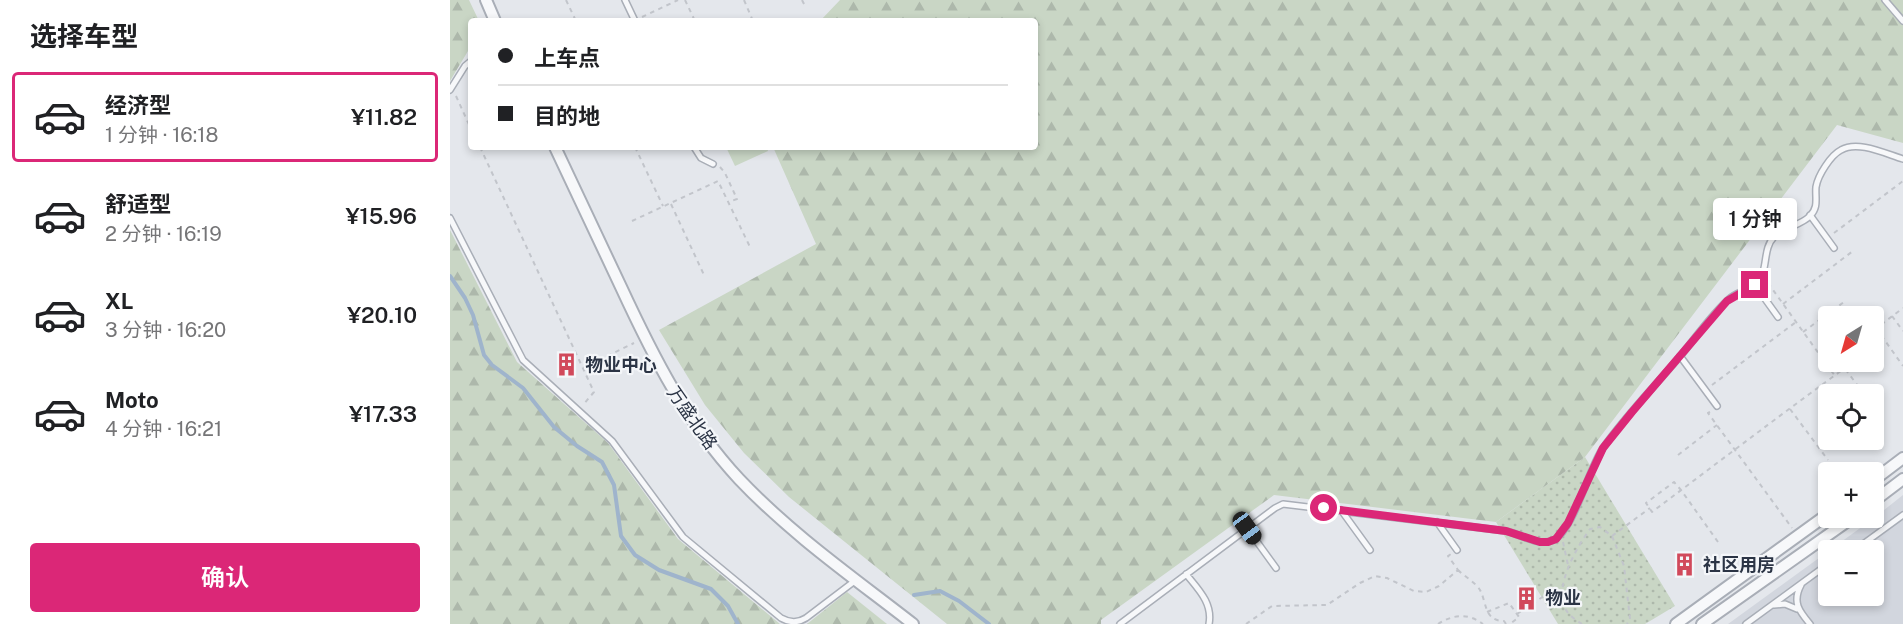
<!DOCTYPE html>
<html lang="zh">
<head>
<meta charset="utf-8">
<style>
  body { margin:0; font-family:"Public Sans","Noto Sans SC",sans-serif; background:#f6f6f6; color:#202124; height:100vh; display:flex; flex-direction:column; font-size:22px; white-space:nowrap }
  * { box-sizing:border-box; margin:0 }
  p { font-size:20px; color:#757577 }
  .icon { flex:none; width:33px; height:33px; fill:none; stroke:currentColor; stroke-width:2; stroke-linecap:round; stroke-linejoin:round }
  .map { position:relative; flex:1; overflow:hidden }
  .drawer { display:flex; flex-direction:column; background:#fff; width:450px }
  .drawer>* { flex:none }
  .banner { position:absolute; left:18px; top:18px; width:570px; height:132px; border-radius:6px; box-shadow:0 3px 9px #0003; display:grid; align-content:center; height:132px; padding:0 30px; background:#fff }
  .needle { width:39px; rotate:217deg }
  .buttons { position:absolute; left:1368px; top:306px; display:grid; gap:12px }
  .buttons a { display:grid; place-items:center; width:66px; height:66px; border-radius:6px; background:#fff; box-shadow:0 3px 9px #0003; font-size:30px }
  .end { position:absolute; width:27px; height:27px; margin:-14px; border:8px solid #db2777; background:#fff; box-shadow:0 0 0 3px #fff }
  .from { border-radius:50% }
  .bubble { position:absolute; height:42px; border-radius:6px; background:#fff; box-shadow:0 3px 9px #0003; font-size:20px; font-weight:600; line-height:42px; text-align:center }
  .car { position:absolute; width:18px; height:36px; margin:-18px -9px; border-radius:8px; box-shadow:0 0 4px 2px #0007; background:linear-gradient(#222 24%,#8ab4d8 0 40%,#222 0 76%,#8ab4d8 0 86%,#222 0) }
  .banner b { display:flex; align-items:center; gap:21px; height:57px; font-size:22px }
  .banner b+b { border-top:2px solid #e0e0e0 }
  .banner i { width:15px; height:15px; background:#202124 }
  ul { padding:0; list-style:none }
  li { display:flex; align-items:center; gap:18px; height:90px; margin:0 12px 9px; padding:0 18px; border:3px solid transparent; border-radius:6px }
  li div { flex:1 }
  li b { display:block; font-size:22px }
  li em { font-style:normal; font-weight:600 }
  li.current { border-color:#db2777 }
  li>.icon { width:54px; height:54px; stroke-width:1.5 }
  h2 { padding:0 30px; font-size:27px; line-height:72px }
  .action { display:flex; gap:12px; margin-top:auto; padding:12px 30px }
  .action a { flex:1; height:69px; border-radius:6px; background:#db2777; color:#fff; font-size:24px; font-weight:600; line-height:69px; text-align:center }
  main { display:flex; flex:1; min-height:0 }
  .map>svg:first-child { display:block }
  .built { fill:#d2d6de; fill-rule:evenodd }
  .grass { fill:url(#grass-dots) }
  .forest { fill:url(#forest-firs) }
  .garden { fill:#c9d6c5 }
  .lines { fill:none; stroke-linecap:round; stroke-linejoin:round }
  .stream { stroke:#9fb4cc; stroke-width:4 }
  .lane-casing { stroke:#a9aeb7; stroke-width:8 }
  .street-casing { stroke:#a9aeb7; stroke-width:14 }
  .path { stroke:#c2c5cb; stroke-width:2; stroke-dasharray:4.5 4.5; stroke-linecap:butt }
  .lane { stroke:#f7f8fa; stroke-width:5 }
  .street { stroke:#f7f8fa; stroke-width:10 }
  .route { stroke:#db2777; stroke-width:8 }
  .labels { text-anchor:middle; stroke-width:4.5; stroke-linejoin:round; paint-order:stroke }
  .poi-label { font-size:18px; font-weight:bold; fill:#2b3445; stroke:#f4f6f9; text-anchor:start }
  .street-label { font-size:18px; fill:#2b3445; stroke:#f4f6f9 }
</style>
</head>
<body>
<main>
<section class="drawer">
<h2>选择车型</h2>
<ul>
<li class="current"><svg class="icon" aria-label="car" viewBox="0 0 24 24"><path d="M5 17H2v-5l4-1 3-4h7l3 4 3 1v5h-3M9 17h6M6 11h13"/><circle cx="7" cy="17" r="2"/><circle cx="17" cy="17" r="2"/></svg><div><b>经济型</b><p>1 分钟 · 16:18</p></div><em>¥11.82</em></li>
<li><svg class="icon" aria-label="car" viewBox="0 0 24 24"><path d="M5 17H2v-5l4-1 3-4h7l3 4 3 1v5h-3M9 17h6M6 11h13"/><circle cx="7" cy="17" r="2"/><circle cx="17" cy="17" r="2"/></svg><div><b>舒适型</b><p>2 分钟 · 16:19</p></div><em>¥15.96</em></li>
<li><svg class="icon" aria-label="car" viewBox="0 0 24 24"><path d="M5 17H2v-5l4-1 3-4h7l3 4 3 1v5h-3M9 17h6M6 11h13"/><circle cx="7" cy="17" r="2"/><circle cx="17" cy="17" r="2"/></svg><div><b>XL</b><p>3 分钟 · 16:20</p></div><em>¥20.10</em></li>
<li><svg class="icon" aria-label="car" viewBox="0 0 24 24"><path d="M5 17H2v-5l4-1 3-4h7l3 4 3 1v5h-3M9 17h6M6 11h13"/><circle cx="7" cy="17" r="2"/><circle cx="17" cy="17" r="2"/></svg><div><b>Moto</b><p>4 分钟 · 16:21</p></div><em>¥17.33</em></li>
</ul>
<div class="action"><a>确认</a></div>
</section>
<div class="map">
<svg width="1453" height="624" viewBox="0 0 1453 624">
  <defs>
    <pattern id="grass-dots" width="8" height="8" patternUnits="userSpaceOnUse" patternTransform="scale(1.5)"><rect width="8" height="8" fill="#c9d6c5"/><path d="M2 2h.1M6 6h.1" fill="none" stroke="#adb8ab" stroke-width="1.8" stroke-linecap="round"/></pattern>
    <pattern id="forest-firs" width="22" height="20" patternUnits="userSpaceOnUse" patternTransform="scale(1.5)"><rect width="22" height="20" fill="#c9d6c5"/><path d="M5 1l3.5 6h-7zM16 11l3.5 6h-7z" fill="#adb8ab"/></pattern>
  </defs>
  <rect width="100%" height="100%" fill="#e4e7ec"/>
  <path class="built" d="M1453 495V624H1278L1424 518ZM1378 550H1424V596H1378Z"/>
  <path class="grass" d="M1135 457 1225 606 1195 624H1108L1046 522Z"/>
  <path class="forest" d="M0 0H19L29 21H21V46L0 81Z
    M390 0H1453V143L1387 125 1135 457 1046 522 824 495 651 620V624H497L339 497 294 453 255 405 209 330 366 244 323 147H585V21H370Z
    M0 230 67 362 158 443 228 539 330 624H0Z
    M397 592 437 624H357Z"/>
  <path class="garden" d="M276 147H317L318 151 285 166Z"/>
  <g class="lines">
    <path class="stream" d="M0 276 15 298 23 315 34 355 42 365 73 388 104 427 127 446 152 462 164 485 171 536 185 555 209 570 261 589 278 606 288 624
      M464 595 490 591 509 601 539 624"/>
    <defs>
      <path id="lane" d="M175 0 185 21
        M1435 0 1453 21
        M0 90 15 66 21 61
        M244 147 251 158 263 164
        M1360 215 1384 248
        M0 218 73 360 162 441 233 537 331 618C340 623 348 623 356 618L406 580
        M1305 285 1328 317
        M1230 356 1267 406
        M891 510 920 550
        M987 522 1007 550
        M797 528 826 568
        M1405 550 1453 515
        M736 574C748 589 763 603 759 624
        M1351 585C1342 602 1349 611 1360 624
        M1324 605 1335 604 1347 609
        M670 624 825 508 833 504 1056 531C1070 534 1089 547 1104 540 1124 529 1138 470 1153 448 1176 415 1206 385 1232 354 1247 336 1262 314 1279 299 1287 292 1299 290 1307 283 1319 270 1312 249 1324 237 1334 227 1350 226 1360 216 1369 207 1365 198 1366 187 1368 175 1381 155 1391 150 1408 140 1436 154 1453 159
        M1296 624 1378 564"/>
      <path id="street" d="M36 0 45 21
        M105 147C127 194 149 240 171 287 203 356 236 422 289 479 341 534 404 578 463 624
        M1424 480 1453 458
        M1424 501 1453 479
        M1226 624 1378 514
        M1252 624 1402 518"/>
    </defs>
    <use href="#lane" class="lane-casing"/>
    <use href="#street" class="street-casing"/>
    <path class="path" d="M116 0 126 21
      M235 0 245 21
      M294 0 303 21
      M352 0 355 6
      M192 17 228 0
      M6 96 21 129
      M30 147 144 392 133 405
      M185 147 213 206
      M270 167 275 173 287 199 279 202
      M221 204 254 275
      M182 221 268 181 301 249
      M1384 233 1453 181
      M1318 283 1385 376
      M1333 304 1403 251
      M1442 316 1453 331
      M1426 328 1453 366
      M1424 330 1453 308
      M1353 332 1394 302
      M1390 362 1414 394
      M133 368 184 343
      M1262 385 1346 322
      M1424 408 1425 410
      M1340 409 1378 460
      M1260 412 1258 413 1342 528
      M1228 455 1267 425
      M1162 536 1200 508
      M1113 542 1118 565
      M1268 542 1231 490 1224 482 1196 503 1202 512C1266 464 1330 415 1395 368
      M1008 570C1014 576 1026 583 1030 590 1037 603 1034 621 1054 621L1056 624
      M1037 612 1059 603 1069 617 1060 624
      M1067 614 1094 596 1112 598
      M796 624 822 606 877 605 910 583 925 576 937 578 964 591 976 592 989 586 1008 570 998 556 1001 554
      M988 624C1004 614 1018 613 1033 624
      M1132 624C1126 620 1118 615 1115 608 1104 586 1127 547 1140 529L1150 527 1162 536 1174 566 1180 619 1177 624"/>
    <use href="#lane" class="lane"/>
    <use href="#street" class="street"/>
  </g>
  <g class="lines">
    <path class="route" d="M874 508 1056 531 1090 542H1098L1106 539 1118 523 1153 448 1182 412 1277 301 1305 285"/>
  </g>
  <defs>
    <symbol id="building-bare" viewBox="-9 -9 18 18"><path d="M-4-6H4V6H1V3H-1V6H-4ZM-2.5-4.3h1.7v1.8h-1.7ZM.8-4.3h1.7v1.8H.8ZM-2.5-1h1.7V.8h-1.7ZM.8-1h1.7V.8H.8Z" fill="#d1495b" stroke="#f4f6f9" stroke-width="2.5" paint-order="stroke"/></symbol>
  </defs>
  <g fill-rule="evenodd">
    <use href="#building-bare" x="100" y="348" width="33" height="33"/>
    <use href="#building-bare" x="1218" y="548" width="33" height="33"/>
    <use href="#building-bare" x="1060" y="582" width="33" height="33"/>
  </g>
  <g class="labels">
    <g class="poi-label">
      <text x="135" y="371">物业中心</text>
      <text x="1253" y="571">社区用房</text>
      <text x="1095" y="604">物业</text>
    </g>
    <g class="street-label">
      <text transform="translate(242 418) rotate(55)" y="6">万盛北路</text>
    </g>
  </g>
</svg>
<div class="buttons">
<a><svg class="needle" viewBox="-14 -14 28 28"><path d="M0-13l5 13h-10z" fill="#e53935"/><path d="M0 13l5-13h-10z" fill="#757577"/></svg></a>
<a><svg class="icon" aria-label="locate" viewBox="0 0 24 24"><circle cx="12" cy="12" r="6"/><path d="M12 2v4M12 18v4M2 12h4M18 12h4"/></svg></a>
<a>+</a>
<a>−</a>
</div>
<i class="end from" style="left:874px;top:508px"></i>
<i class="end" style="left:1305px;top:285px"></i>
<div class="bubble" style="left:1263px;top:198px;width:84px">1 分钟</div>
<i class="car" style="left:797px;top:528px;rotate:144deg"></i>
<div class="banner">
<b><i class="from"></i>上车点</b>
<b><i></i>目的地</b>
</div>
</div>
</main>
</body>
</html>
